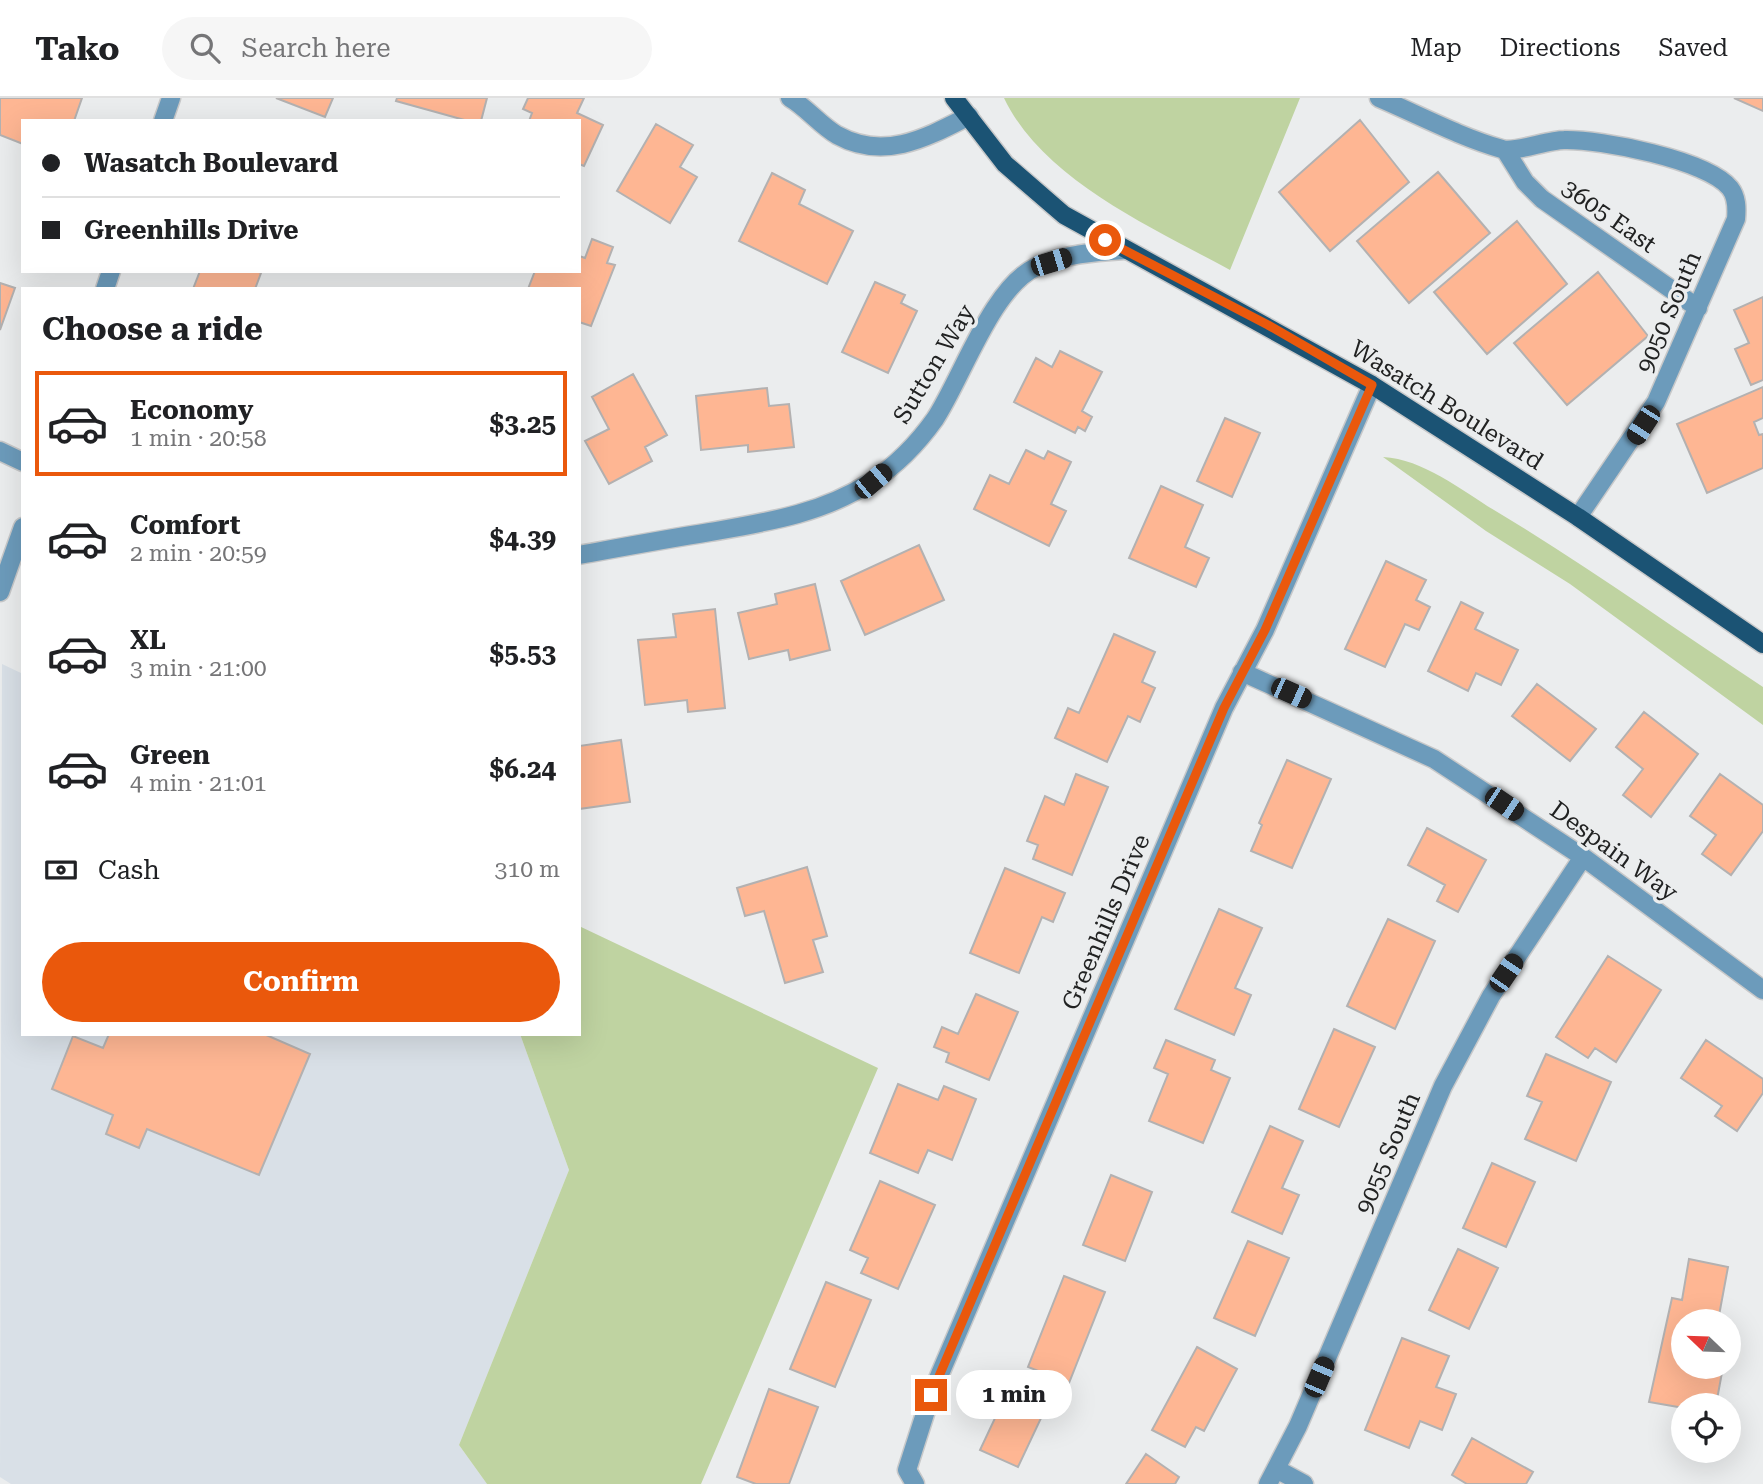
<!DOCTYPE html>
<html lang="en">
<head>
<meta charset="utf-8">
<style>
  body { margin:0; font-family:"Roboto Serif",serif; background:#f6f6f6; color:#202124; height:100vh; display:flex; flex-direction:column; font-size:26px; white-space:nowrap }
  * { box-sizing:border-box; margin:0 }
  p { font-size:23px; color:#757577 }
  .icon { flex:none; width:38px; height:38px; fill:none; stroke:currentColor; stroke-width:2; stroke-linecap:round; stroke-linejoin:round }
  .map { position:relative; flex:1; overflow:hidden }
  .side { position:absolute; left:21px; top:189px; width:560px; height:749px; display:flex; flex-direction:column; background:#fff; border-radius:0px; box-shadow:0 7px 28px #0002 }
  .side>* { flex:none }
  .guide { position:absolute; left:21px; top:21px; width:560px; height:154px; border-radius:0px; box-shadow:0 7px 28px #0002; display:grid; align-content:center; height:154px; padding:0 21px; background:#fff }
  .needle { width:46px; rotate:293deg }
  .fabs { position:absolute; left:1671px; top:1211px; display:grid; gap:14px }
  .fabs a { display:grid; place-items:center; width:70px; height:70px; border-radius:50%; background:#fff; box-shadow:0 7px 28px #0002; font-size:35px }
  .end { position:absolute; width:32px; height:32px; margin:-16px; border:9px solid #ea580c; background:#fff; box-shadow:0 0 0 4px #fff }
  .from { border-radius:50% }
  .bubble { position:absolute; height:49px; border-radius:24px; background:#fff; box-shadow:0 7px 28px #0002; font-size:23px; font-weight:700; line-height:49px; text-align:center }
  .car { position:absolute; width:21px; height:42px; margin:-21px -10px; border-radius:9px; box-shadow:0 0 5px 2px #0007; background:linear-gradient(#222 24%,#8ab4d8 0 40%,#222 0 76%,#8ab4d8 0 86%,#222 0) }
  .guide b { display:flex; align-items:center; gap:24px; height:66px; font-size:26px }
  .guide b+b { border-top:2px solid #e0e0e0 }
  .guide i { width:18px; height:18px; background:#202124 }
  ul { padding:0; list-style:none }
  li { display:flex; align-items:center; gap:21px; height:105px; margin:0 14px 10px; padding:0 7px; border:4px solid transparent; border-radius:0px }
  li div { flex:1 }
  li b { display:block; font-size:26px }
  li em { font-style:normal; font-weight:700 }
  li.current { border-color:#ea580c }
  li>.icon { width:63px; height:63px; stroke-width:1.5 }
  h2 { padding:0 21px; font-size:32px; line-height:84px }
  .pay { display:flex; align-items:center; gap:18px; height:77px; padding:0 21px; font-size:26px }
  .pay p { margin-inline-start:auto }
  .cta { display:flex; gap:14px; margin-top:auto; padding:14px 21px }
  .cta a { flex:1; height:80px; border-radius:42px; background:#ea580c; color:#fff; font-size:28px; font-weight:700; line-height:80px; text-align:center }
  header { display:flex; align-items:center; gap:42px; box-sizing:border-box; height:98px; padding:0 35px; background:#fff; border-bottom:2px solid #e0e0e0 }
  header strong { font-size:33px }
  nav { display:flex; gap:38px; margin-inline-start:auto; font-size:24px }
  .search { width:490px; height:63px; background:#f6f6f6; display:flex; align-items:center; gap:18px; box-sizing:border-box; padding:0 24px; border-radius:38px; color:#757577; font-size:26px }
  .map>svg:first-child { display:block }
  .built { fill:#d9e0e7 }
  .green { fill:#bfd3a1 }
  .building { fill:#feb693; stroke:#b3b1b1; stroke-width:2 }
  .lines { fill:none; stroke-linecap:round; stroke-linejoin:round }
  .minor-casing { stroke:#c7c8c9; stroke-width:21 }
  .major-casing { stroke:#c7c8c9; stroke-width:21 }
  .minor { stroke:#6c9bbb; stroke-width:18 }
  .major { stroke:#1b5374; stroke-width:18 }
  .route { stroke:#ea580c; stroke-width:9 }
  .labels { text-anchor:middle; stroke-width:7; stroke-linejoin:round; paint-order:stroke }
  .street-label { font-size:24px; fill:#212222; stroke:#ebedee }
</style>
</head>
<body>
<header>
<strong>Tako</strong>
<div class="search"><svg class="icon" aria-label="search" viewBox="0 0 24 24"><circle cx="10" cy="10" r="6"/><path d="M15 15l6 6"/></svg>Search here</div>
<nav><a>Map</a><a>Directions</a><a>Saved</a></nav>
</header>
<div class="map">
<svg width="1763" height="1386" viewBox="0 0 1763 1386">
  <rect width="100%" height="100%" fill="#ebedee"/>
  <path class="built" d="M2 566 23 576V936H520L569 1072 459 1347 487 1386H11L0 1379Z"/>
  <path class="green" d="M1004 0H1300L1230 172C1153 130 1043 82 1004 0Z
    M1383 359C1423 361 1461 392 1494 412 1586 467 1673 530 1763 589V627L1570 486 1486 433Z
    M579 828 878 970 701 1386H487L459 1347 569 1072 520 936H579Z"/>
  <path class="building" d="M0 0H82L74 23H23V46L0 37Z
    M276 0H333L325 19Z
    M397 0H487L481 23H468L396 3Z
    M528 0H584L577 15 603 27 584 68 579 66V23H529L532 15 523 11Z
    M1734 0H1763V13Z
    M1360 22 1409 84 1330 153 1279 94Z
    M656 26 693 47 680 69 697 79 670 125 617 93Z
    M1438 74 1490 135 1409 205 1357 143Z
    M772 75 805 92 799 106 853 133 827 186 739 143Z
    M1517 123 1567 186 1487 256 1434 194Z
    M592 141 613 149 607 165 615 167 591 228 579 224V191H528L535 173H579V158L585 160Z
    M200 173H257L261 175 255 191H193Z
    M1598 174 1648 238 1567 307 1514 245Z
    M875 184 905 197 901 205 917 213 888 275 842 254Z
    M0 185 15 190 0 232Z
    M1763 199V282L1751 287 1735 251 1749 245 1734 212Z
    M1060 253 1102 274 1082 313 1092 319 1085 333 1078 329 1075 335 1014 304 1036 260 1052 269Z
    M633 276 667 337 645 349 652 363 609 386 585 343 609 331 592 299Z
    M1763 289V320L1754 324 1759 337 1763 336V370L1707 395 1677 326Z
    M767 290 769 308 789 306 794 349 748 354V347L701 352 696 298Z
    M1225 320 1260 335 1232 399 1197 383Z
    M1026 352 1044 361 1048 353 1071 364 1051 406 1066 413 1049 448 974 411 990 377 1009 386Z
    M1161 388 1203 407 1185 449 1209 460 1196 489 1129 460Z
    M919 447 944 502 865 537 841 483Z
    M1386 463 1426 482 1416 502 1430 509 1419 532 1405 526 1385 569 1345 551Z
    M815 486 830 552 790 562 788 552 749 561 738 515 777 506 775 496Z
    M1461 504 1483 515 1475 531 1518 552 1501 587 1476 575 1468 593 1428 573Z
    M715 511 725 610 688 614 687 602 645 607 638 542 676 539 673 516Z
    M1114 536 1155 554 1142 584 1155 590 1140 624 1128 618 1107 664 1055 640 1068 610 1079 615Z
    M1537 586 1596 631 1570 663 1512 618Z
    M1644 614 1698 656 1651 719 1623 697 1643 671 1616 649Z
    M621 642 630 704 579 711V648Z
    M1287 662 1331 681 1292 770 1251 753 1262 727 1259 725Z
    M1076 676 1108 689 1072 777 1033 761 1038 747 1027 743 1045 698 1064 707Z
    M1720 676 1763 707V733L1731 777 1702 756 1716 737 1690 718Z
    M1427 730 1486 762 1458 814 1437 803 1445 787 1408 767Z
    M807 769 827 838 813 842 823 874 785 885 764 813 745 818 737 790Z
    M1005 770 1065 795 1053 824 1042 819 1019 875 970 855Z
    M1219 811 1262 830 1235 890 1251 897 1234 937 1175 911Z
    M1388 821 1435 843 1395 931 1347 908Z
    M1608 858 1661 892 1616 964 1595 950 1588 960 1556 939Z
    M976 896 1018 914 989 982 946 964 949 955 934 949 942 929 958 936Z
    M1334 931 1375 949 1339 1029 1299 1011Z
    M109 936H264L310 956 259 1077 147 1031 139 1050 106 1036 113 1017 52 991 73 938 103 950Z
    M1166 942 1215 962 1211 972 1230 980 1203 1045 1149 1023 1168 976 1154 970Z
    M1706 942 1763 981V995L1737 1033 1715 1018 1722 1008 1681 980Z
    M1546 956 1611 984 1576 1063 1525 1041 1542 1004 1527 998Z
    M898 986 938 1002 944 988 976 1001 952 1062 928 1052 918 1075 870 1055Z
    M1270 1028 1303 1043 1282 1090 1299 1097 1282 1136 1232 1114Z
    M1492 1065 1535 1084 1506 1149 1463 1130Z
    M1111 1077 1152 1094 1125 1163 1083 1147Z
    M880 1083 935 1107 898 1191 861 1175 868 1160 850 1152Z
    M1248 1143 1289 1160 1255 1238 1214 1220Z
    M1458 1151 1498 1170 1469 1231 1429 1212Z
    M1689 1161 1728 1169 1718 1223H1684V1269H1723L1716 1307H1684V1310L1649 1304 1672 1200 1682 1202Z
    M1064 1178 1105 1194 1069 1285 1028 1269Z
    M826 1184 871 1202 835 1289 790 1271Z
    M1402 1240 1449 1258 1436 1289 1456 1296 1442 1332 1420 1323 1409 1350 1365 1332Z
    M1197 1249 1237 1271 1204 1333 1196 1329 1185 1349 1152 1332Z
    M1012 1284 1050 1301 1018 1369 980 1352Z
    M769 1291 818 1309 789 1386H756L737 1379Z
    M1472 1340 1533 1374 1526 1386H1467L1452 1377Z
    M1146 1356 1179 1379 1175 1386H1126Z"/>
  <g class="lines">
    <defs>
      <path id="minor" d="M790 0C807 10 820 27 837 37 884 63 926 40 969 18
        M1379 0C1419 17 1460 39 1502 51 1514 55 1548 42 1564 42 1600 41 1708 62 1730 90 1737 99 1737 110 1736 121L1656 304 1578 419
        M163 23 171 0
        M1505 52 1525 84 1542 101 1698 210
        M105 191 111 173
        M0 353 23 364
        M579 457C623 449 666 441 710 434 767 424 821 416 871 384 895 368 918 345 935 321 962 280 992 189 1036 169 1064 156 1095 154 1125 152
        M0 494 23 429
        M1242 574 1434 661 1583 759 1763 892
        M1278 1372 1304 1386
        M915 1386 907 1372 931 1297 1224 610 1265 532 1372 287
        M1268 1386 1298 1328 1443 988 1491 898 1583 759"/>
      <path id="major" d="M954 0 1005 66 1064 117 1372 287 1578 419 1763 546"/>
    </defs>
    <use href="#minor" class="minor-casing"/>
    <use href="#major" class="major-casing"/>
    <use href="#minor" class="minor"/>
    <use href="#major" class="major"/>
  </g>
  <g class="lines">
    <path class="route" d="M931 1297 1224 610 1265 532 1372 287 1268 227 1105 142"/>
  </g>
  <g class="labels">
    <g class="street-label">
      <text transform="translate(1609 118) rotate(35)" y="8">3605 East</text>
      <text transform="translate(1669 214) rotate(-67)" y="8">9050 South</text>
      <text transform="translate(934 266) rotate(-59)" y="8">Sutton Way</text>
      <text transform="translate(1447 307) rotate(32)" y="8">Wasatch Boulevard</text>
      <text transform="translate(1614 753) rotate(36)" y="8">Despain Way</text>
      <text transform="translate(1106 824) rotate(-67)" y="8">Greenhills Drive</text>
      <text transform="translate(1388 1055) rotate(-67)" y="8">9055 South</text>
    </g>
  </g>
</svg>
<div class="fabs">
<a><svg class="needle" viewBox="-14 -14 28 28"><path d="M0-13l5 13h-10z" fill="#e53935"/><path d="M0 13l5-13h-10z" fill="#757577"/></svg></a>
<a><svg class="icon" aria-label="locate" viewBox="0 0 24 24"><circle cx="12" cy="12" r="6"/><path d="M12 2v4M12 18v4M2 12h4M18 12h4"/></svg></a>
</div>
<i class="end from" style="left:1105px;top:142px"></i>
<i class="end" style="left:931px;top:1297px"></i>
<div class="bubble" style="left:956px;top:1272px;width:116px">1 min</div>
<i class="car" style="left:1051px;top:164px;rotate:73deg"></i>
<i class="car" style="left:1643px;top:327px;rotate:213deg"></i>
<i class="car" style="left:873px;top:383px;rotate:50deg"></i>
<i class="car" style="left:1291px;top:595px;rotate:114deg"></i>
<i class="car" style="left:1504px;top:706px;rotate:124deg"></i>
<i class="car" style="left:1506px;top:875px;rotate:34deg"></i>
<i class="car" style="left:1319px;top:1279px;rotate:23deg"></i>
<div class="guide">
<b><i class="from"></i>Wasatch Boulevard</b>
<b><i></i>Greenhills Drive</b>
</div>
<section class="side">
<h2>Choose a ride</h2>
<ul>
<li class="current"><svg class="icon" aria-label="car" viewBox="0 0 24 24"><path d="M5 17H2v-5l4-1 3-4h7l3 4 3 1v5h-3M9 17h6M6 11h13"/><circle cx="7" cy="17" r="2"/><circle cx="17" cy="17" r="2"/></svg><div><b>Economy</b><p>1 min · 20:58</p></div><em>$3.25</em></li>
<li><svg class="icon" aria-label="car" viewBox="0 0 24 24"><path d="M5 17H2v-5l4-1 3-4h7l3 4 3 1v5h-3M9 17h6M6 11h13"/><circle cx="7" cy="17" r="2"/><circle cx="17" cy="17" r="2"/></svg><div><b>Comfort</b><p>2 min · 20:59</p></div><em>$4.39</em></li>
<li><svg class="icon" aria-label="car" viewBox="0 0 24 24"><path d="M5 17H2v-5l4-1 3-4h7l3 4 3 1v5h-3M9 17h6M6 11h13"/><circle cx="7" cy="17" r="2"/><circle cx="17" cy="17" r="2"/></svg><div><b>XL</b><p>3 min · 21:00</p></div><em>$5.53</em></li>
<li><svg class="icon" aria-label="car" viewBox="0 0 24 24"><path d="M5 17H2v-5l4-1 3-4h7l3 4 3 1v5h-3M9 17h6M6 11h13"/><circle cx="7" cy="17" r="2"/><circle cx="17" cy="17" r="2"/></svg><div><b>Green</b><p>4 min · 21:01</p></div><em>$6.24</em></li>
</ul>
<div class="pay"><svg class="icon" aria-label="cash" viewBox="0 0 24 24"><path d="M3 7h18v10H3z"/><circle cx="12" cy="12" r="2"/></svg>Cash<p>310 m</p></div>
<div class="cta"><a>Confirm</a></div>
</section>
</div>
</body>
</html>
